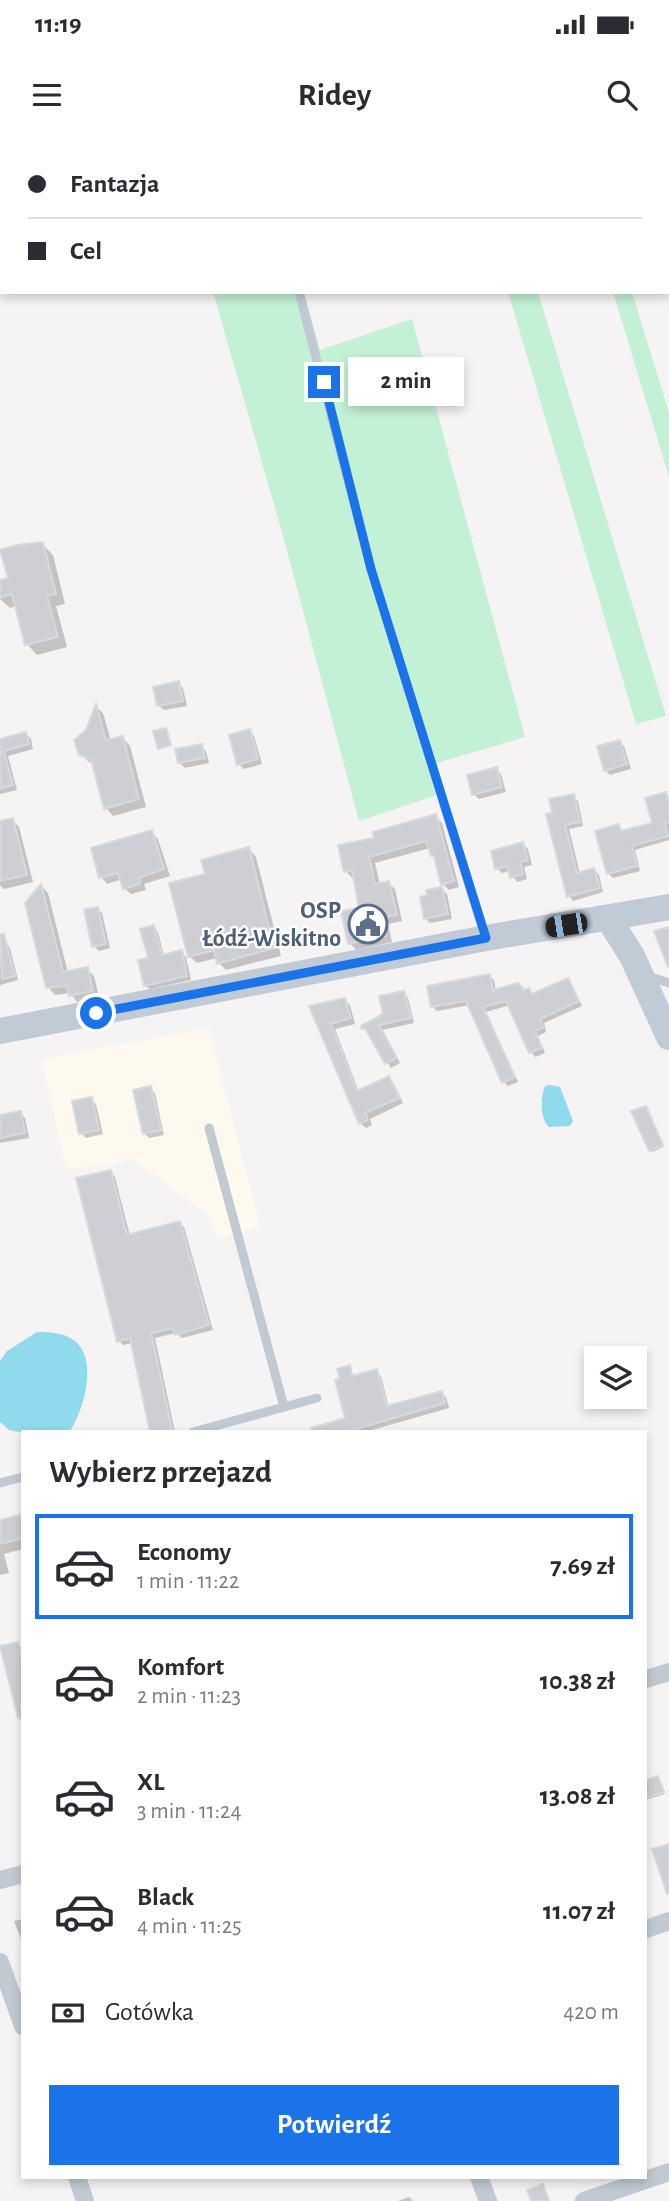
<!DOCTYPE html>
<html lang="pl">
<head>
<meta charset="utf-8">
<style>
  body { margin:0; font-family:"Alegreya Sans",sans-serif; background:#f2f2f3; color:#2b2b33; height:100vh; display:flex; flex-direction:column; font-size:26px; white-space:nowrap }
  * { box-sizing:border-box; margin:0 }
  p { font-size:23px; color:#7c7c81 }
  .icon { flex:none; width:38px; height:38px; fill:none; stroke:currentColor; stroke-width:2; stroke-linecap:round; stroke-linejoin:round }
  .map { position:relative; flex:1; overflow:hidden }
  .sheet { position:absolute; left:21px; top:1290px; width:626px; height:749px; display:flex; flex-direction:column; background:#fff; border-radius:0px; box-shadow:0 4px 10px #0003 }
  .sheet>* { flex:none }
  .top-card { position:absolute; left:0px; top:0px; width:670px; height:154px; box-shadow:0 4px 10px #0003; display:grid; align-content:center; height:154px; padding:0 28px; background:#fff }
  .buttons { position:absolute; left:584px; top:1206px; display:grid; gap:14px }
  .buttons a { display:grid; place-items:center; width:63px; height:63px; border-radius:0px; background:#fff; box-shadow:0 4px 10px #0003; font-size:35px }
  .end { position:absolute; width:32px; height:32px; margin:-16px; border:9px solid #1a73e8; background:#fff; box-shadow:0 0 0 4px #fff }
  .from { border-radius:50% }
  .bubble { position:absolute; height:49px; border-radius:0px; background:#fff; box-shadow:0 4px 10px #0003; font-size:23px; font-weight:600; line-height:49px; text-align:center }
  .car { position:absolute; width:21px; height:42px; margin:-21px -10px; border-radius:9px; box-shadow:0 0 5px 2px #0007; background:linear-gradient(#222 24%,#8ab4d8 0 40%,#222 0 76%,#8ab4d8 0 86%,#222 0) }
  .top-card b { display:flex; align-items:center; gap:24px; height:66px; font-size:26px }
  .top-card b+b { border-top:2px solid #e1e1e2 }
  .top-card i { width:18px; height:18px; background:#2b2b33 }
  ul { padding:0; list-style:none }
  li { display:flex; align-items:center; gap:21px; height:105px; margin:0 14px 10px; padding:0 14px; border:4px solid transparent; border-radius:0px }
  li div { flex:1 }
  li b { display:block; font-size:26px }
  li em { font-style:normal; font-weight:600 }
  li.active { border-color:#1a73e8 }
  li>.icon { width:63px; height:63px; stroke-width:1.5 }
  h2 { padding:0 28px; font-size:32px; line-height:84px }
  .pay { display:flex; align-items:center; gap:18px; height:77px; padding:0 28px; font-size:26px }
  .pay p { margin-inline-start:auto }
  .action { display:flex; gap:14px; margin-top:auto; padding:14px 28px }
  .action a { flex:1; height:80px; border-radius:0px; background:#1a73e8; color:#fff; font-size:28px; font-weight:600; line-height:80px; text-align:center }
  .status { display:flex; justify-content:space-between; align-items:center; height:49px; padding:0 35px; background:#fff; direction:ltr }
  .status svg { height:19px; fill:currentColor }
  header { display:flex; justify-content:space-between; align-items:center; height:91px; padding:0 28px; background:#fff; font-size:32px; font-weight:600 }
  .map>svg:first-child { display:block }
  .commercial { fill:#fdf9ef }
  .green { fill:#c3f1d5 }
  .water { fill:#90daee }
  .shadow { fill:#0003 }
  .building { fill:#cdcfd5; stroke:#d7d9de; stroke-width:2 }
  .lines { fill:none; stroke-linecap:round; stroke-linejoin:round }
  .lane { stroke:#c1cad2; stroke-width:9 }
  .street { stroke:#c1cad2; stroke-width:18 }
  .secondary { stroke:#c1cbd6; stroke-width:26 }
  .route { stroke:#1a73e8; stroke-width:9 }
  .labels { text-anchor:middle; stroke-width:5; stroke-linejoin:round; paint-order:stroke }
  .service-label { font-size:24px; font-weight:bold; fill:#4e5e75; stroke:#fff; text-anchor:end }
</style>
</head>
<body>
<div class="status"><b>11:19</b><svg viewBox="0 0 49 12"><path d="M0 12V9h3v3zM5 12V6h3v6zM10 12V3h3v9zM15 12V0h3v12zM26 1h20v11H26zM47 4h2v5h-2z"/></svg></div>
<header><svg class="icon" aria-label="menu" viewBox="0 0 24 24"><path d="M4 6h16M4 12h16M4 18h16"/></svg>Ridey<svg class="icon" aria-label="search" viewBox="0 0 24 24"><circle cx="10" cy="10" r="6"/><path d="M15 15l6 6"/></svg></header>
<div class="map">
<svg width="669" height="2061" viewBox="0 0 669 2061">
  <rect width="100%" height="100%" fill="#f5f3f3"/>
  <path class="commercial" d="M209 888 260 1086 217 1099 210 1076 133 1020 106 1026 66 1029 42 919Z"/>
  <path class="green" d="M213 152H304L320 210 412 179 525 597 430 625 437 655 359 681 282 392Z
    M508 152H538L666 576 636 584Z
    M613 152H632L669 273V337Z"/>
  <path class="water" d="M550 945 560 947 573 981 570 986 549 987C540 979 540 958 545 946Z
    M37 1192C51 1192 68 1193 78 1204 97 1225 83 1271 70 1291L23 1292V1293L9 1290 0 1282V1221L7 1211Z"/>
  <path class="shadow" d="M282 0H318L319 2H282Z
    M42 404 53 415 65 464 56 466 67 507 37 515 27 504 17 466 10 468 0 459V442L10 439Z
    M178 543 183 548 187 566 164 570 159 566Z
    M96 567 103 573 111 601 123 598 130 606 146 667 113 676 106 668 94 624 89 622 80 614Z
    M250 591 254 596 262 624 244 629 239 624Z
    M26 594 31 599 33 609 8 616 17 650 0 654V601Z
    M619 602 624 606 631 629 610 635 605 630Z
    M201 606 206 611 209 623 185 628 180 623Z
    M496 629 501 634 506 652 479 659 474 654Z
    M666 654 669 657V700L635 710 640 731 613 738 608 733 619 686 623 691 654 685Z
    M573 656 578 661 583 686 569 689 580 734 594 730 599 735 603 752 573 761 569 756 554 674Z
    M435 676 442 683 459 747 449 750 443 744 436 719 430 708 375 723 380 745 388 743 395 749 402 781 388 784 392 802 356 810 350 803 361 769 355 737 352 738 346 731 376 699Z
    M12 680 19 687 33 742 4 749 0 745V683Z
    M151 692 158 699 170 736 144 744 146 750 131 754 124 748 122 739 107 744 101 737Z
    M523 704 528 709 532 725 524 727 527 739 517 742 510 731 502 733 497 728Z
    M249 709 256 717 281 816 226 830 219 823 217 818 197 823 189 816 207 735Z
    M41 746 48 753 68 833 87 829 94 836 99 857 77 862 70 853 55 855 48 847Z
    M442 749 447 754 452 779 430 783 425 778Z
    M97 769 102 773 110 808 99 811 94 806Z
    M154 787 158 792 164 816 181 812 186 817 191 840 150 849 145 845Z
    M6 804 10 808 18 840 0 845V806Z
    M489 836 494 840 496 851 524 852 528 850 533 854 568 840 572 845 582 866 544 883 546 892 538 896 545 913 535 917 531 912 510 865 486 872 518 942 508 946 504 942 470 865 437 871 432 866Z
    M403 853 408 858 414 883 382 890 400 923 391 928 370 892 364 888 385 874Z
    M344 860 350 865 355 884 335 889 359 952 389 938 394 944 403 963 370 979 372 985 366 988 360 983 311 868Z
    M150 948 155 953 164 995 149 998 144 993Z
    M91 959 96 964 103 994 86 998 81 993Z
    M647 970 663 1007 652 1012 650 1010Z
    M20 973 25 978 29 998 0 1003V977Z
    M110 1032 115 1037 130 1096 179 1082 184 1087 213 1190 182 1198 176 1193 155 1198 175 1292H152L133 1203 123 1205 119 1201Z
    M349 1227 355 1237 376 1231 381 1236 389 1268 441 1253 446 1257 449 1268 365 1292H306L347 1280 342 1240Z
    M23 1376V1409L4 1414 9 1433 0 1435V1382Z
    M17 1504 23 1509V1589L2 1507Z
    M658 1638 664 1654 646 1660V1642Z
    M23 1779V1804L14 1781Z
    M409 2057 413 2061H398Z"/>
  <path class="building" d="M43 402 56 454 47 456 58 497 25 505 12 454 0 458V440L8 438 0 410 17 405Z
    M179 541 183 561 157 566 153 547Z
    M96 564 106 600 123 596 139 659 104 669 91 619 79 615 74 600 86 590Z
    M166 588 171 605 158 609 153 591Z
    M250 589 258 619 237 625 229 595Z
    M26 592 29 604 0 612V599Z
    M620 600 627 624 604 631 597 606Z
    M202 604 205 618 178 623 175 609Z
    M0 612H4L13 645 0 649Z
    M497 627 502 647 472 655 467 635Z
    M666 652 669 662V682L665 684 668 696 632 706 637 726 607 734 595 691 619 684 621 691 652 683 645 658Z
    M574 654 580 682 565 685 577 733 594 728 600 748 567 757 546 674 552 673 549 659Z
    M436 674 454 741 441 745 434 716H431L426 701 369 717 375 744 389 741 397 775 383 778 386 796 348 804 341 771 359 768 352 730 344 732 338 705 374 698 373 692Z
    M13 678 27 735 0 741V681Z
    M152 690 164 729 139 738 140 744 123 749 118 733 99 738 91 708Z
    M523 702 528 720 520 722 523 734 510 738 507 726 495 729 491 711Z
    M249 707 274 808 217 824 214 810 188 817 169 743 205 734 201 720Z
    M41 744 63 832 88 827 93 851 69 856 67 846 46 848 25 763Z
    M442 747 448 774 424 779 420 757 427 755 426 750Z
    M98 767 106 804 92 807 84 769Z
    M154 785 162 815 182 810 187 836 144 846 138 820 148 818 140 789Z
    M669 787V827H668L654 791Z
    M0 794H4L15 836 2 839Z
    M490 834 493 850 518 843 524 850 529 848 532 854 568 838 579 861 540 879 543 888 535 891 542 908 529 913 506 861 483 867 515 937 502 943 466 861 431 867 427 846Z
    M404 851 411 878 379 885 397 918 385 924 365 888 362 889 361 886 383 874 379 856Z
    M345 858 351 878 331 884 357 951 389 936 399 958 365 973 368 980 359 984 309 866Z
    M151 946 161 990 143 994 133 950Z
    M92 957 99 990 79 994 72 961Z
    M646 966 663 1005 649 1011 631 971Z
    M21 971 25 993 0 998V975Z
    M111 1030 127 1095 180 1081 209 1185 175 1195 173 1188 151 1193 172 1289 160 1292H150L130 1198 117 1202 76 1038Z
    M350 1225 352 1236 377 1229 387 1266 442 1251 445 1263 346 1292H312L311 1288 345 1278 335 1240 340 1239 337 1229Z
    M23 1374V1398L0 1404V1380Z
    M18 1502 23 1522V1578H18L0 1506Z
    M658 1636 664 1652 646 1658V1640Z
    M669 1704V1753L667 1754 652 1709Z
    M543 2044 549 2061H531L527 2050Z"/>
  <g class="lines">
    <path class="lane" d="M257 0V2
      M299 152 371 429 485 797
      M645 835 669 843
      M209 988 284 1267
      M193 1292 317 1258
      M0 1343 23 1337"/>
    <path class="street" d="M646 1539 669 1532
      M0 1740 23 1734
      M646 1789 669 1781
      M0 1822 23 1886
      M77 2037 85 2061
      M479 2037 488 2061
      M584 2061 669 2032"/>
    <path class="secondary" d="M608 778 632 816 669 897
      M0 891 486 798 669 767"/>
  </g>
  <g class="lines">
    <path class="route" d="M96 873 486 798 371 429 324 242"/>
  </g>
  <defs>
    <symbol id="civic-ring" viewBox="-11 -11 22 22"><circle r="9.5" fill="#fff" stroke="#5c6f8a" stroke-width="1.5"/><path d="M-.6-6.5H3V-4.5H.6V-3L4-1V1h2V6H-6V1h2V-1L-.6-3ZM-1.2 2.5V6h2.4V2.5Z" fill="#5c6f8a"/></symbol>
  </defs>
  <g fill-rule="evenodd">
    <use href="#civic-ring" x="346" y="762" width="44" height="44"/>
  </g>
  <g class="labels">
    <g class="service-label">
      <text x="341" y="778">OSP<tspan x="341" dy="28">Łódź-Wiskitno</tspan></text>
    </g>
  </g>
</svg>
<div class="buttons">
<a><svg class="icon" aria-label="layers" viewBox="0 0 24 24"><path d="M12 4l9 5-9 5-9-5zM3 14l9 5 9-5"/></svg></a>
</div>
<i class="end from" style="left:96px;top:873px"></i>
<i class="end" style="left:324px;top:242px"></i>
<div class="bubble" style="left:348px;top:217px;width:116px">2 min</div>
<i class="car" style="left:566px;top:785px;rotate:261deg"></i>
<div class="top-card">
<b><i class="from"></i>Fantazja</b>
<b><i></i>Cel</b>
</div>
<section class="sheet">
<h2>Wybierz przejazd</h2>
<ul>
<li class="active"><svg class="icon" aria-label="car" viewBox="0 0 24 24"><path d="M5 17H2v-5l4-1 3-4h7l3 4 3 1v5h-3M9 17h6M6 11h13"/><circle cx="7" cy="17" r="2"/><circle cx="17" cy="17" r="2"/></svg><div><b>Economy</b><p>1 min · 11:22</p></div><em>7.69 zł</em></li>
<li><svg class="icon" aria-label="car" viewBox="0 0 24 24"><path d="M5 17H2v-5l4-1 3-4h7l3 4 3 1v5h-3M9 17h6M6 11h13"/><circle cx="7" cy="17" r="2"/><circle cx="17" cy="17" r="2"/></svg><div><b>Komfort</b><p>2 min · 11:23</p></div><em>10.38 zł</em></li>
<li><svg class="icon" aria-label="car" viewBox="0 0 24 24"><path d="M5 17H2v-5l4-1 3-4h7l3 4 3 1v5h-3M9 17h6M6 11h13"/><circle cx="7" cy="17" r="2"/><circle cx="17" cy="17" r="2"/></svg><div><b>XL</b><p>3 min · 11:24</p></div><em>13.08 zł</em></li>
<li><svg class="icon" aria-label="car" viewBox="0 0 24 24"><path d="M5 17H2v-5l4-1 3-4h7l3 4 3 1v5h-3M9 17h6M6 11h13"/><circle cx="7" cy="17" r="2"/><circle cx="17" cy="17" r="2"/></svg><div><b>Black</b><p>4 min · 11:25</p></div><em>11.07 zł</em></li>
</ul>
<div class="pay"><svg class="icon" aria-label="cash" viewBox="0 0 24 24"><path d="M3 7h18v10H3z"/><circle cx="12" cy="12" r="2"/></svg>Gotówka<p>420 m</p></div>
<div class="action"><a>Potwierdź</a></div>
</section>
</div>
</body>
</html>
